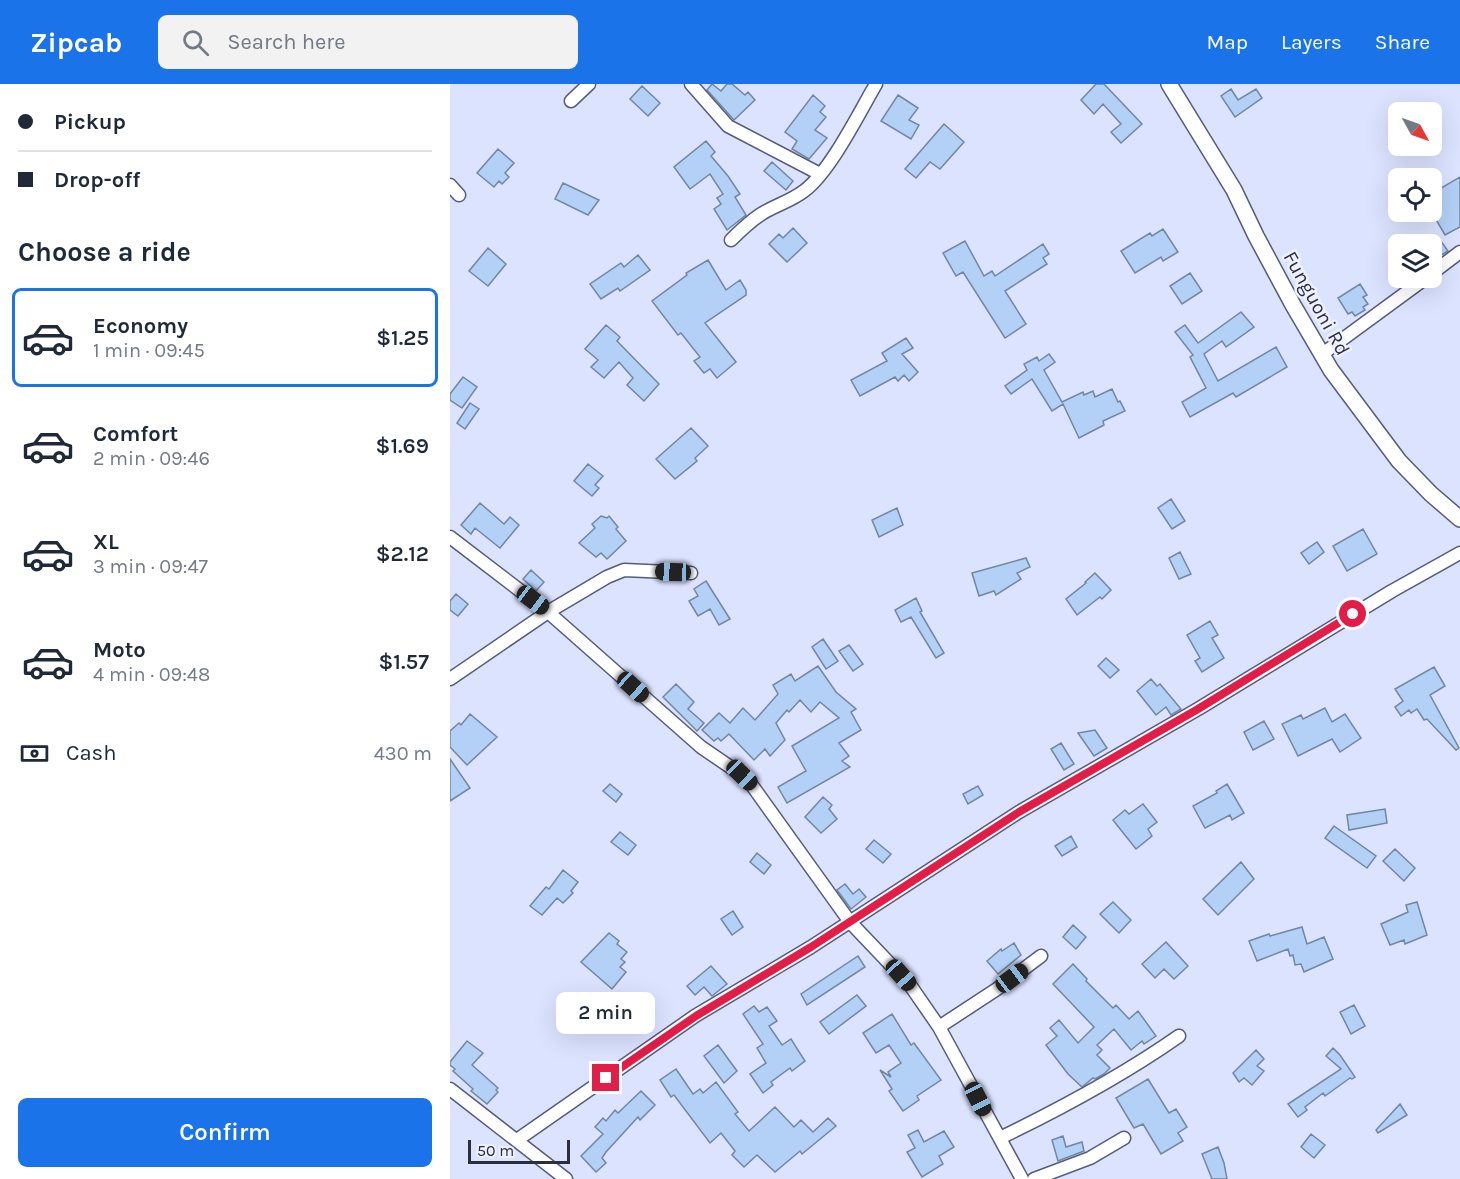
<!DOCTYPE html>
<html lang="en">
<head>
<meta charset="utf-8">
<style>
  body { margin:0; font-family:Karla,sans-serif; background:#f2f2f3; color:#1f2937; height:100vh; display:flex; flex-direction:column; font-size:22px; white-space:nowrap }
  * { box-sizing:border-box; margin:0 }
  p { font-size:20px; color:#747a83 }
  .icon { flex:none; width:33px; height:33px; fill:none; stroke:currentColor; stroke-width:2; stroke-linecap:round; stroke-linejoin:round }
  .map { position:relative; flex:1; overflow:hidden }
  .details { display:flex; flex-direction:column; background:#fff; width:450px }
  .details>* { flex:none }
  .banner { display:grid; align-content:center; height:132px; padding:0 18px; background:#fff }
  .needle { width:39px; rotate:130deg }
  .tools { position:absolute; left:938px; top:18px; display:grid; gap:12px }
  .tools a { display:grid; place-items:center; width:54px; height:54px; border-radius:9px; background:#fff; box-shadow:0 6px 24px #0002; font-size:30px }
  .scale { position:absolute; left:18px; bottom:15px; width:102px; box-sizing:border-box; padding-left:6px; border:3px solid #2b2e3c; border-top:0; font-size:16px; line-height:21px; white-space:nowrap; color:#2b2e3c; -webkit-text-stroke:4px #edf1ff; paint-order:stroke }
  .end { position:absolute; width:27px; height:27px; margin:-14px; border:8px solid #e11d48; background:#fff; box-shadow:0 0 0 3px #fff }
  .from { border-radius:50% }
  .bubble { position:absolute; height:42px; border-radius:9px; background:#fff; box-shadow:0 6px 24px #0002; font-size:20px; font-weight:600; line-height:42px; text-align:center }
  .car { position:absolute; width:18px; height:36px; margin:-18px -9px; border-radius:8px; box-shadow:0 0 4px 2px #0007; background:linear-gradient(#222 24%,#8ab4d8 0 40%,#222 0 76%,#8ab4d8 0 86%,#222 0) }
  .banner b { display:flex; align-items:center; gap:21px; height:57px; font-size:22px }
  .banner b+b { border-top:2px solid #e0e1e3 }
  .banner i { width:15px; height:15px; background:#1f2937 }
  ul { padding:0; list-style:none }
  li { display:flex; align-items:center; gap:18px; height:99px; margin:0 12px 9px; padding:0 6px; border:3px solid transparent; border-radius:9px }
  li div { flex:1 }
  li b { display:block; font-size:22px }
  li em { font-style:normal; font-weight:600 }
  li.on { border-color:#1a73e8 }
  li>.icon { width:54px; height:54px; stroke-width:1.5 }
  h2 { padding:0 18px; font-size:27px; line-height:72px }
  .pay { display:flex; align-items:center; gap:15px; height:66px; padding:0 18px; font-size:22px }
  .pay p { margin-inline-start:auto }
  .cta { display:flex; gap:12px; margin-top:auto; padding:12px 18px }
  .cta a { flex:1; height:69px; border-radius:9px; background:#1a73e8; color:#fff; font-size:24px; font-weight:600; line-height:69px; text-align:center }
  header { display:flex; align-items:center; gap:36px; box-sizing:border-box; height:84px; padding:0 30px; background:#1a73e8; color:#fff }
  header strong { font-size:28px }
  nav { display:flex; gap:33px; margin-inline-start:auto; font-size:21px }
  .search { width:420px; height:54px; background:#f2f2f3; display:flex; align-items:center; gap:15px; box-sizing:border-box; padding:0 21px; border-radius:9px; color:#747a83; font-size:22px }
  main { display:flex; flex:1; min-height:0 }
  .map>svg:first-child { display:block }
  .building { fill:#b3d0f6; stroke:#7186a1; stroke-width:1.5 }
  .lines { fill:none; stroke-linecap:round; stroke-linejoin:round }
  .minor-casing { stroke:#555b79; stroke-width:15 }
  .tertiary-casing { stroke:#555b79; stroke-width:18 }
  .minor { stroke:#fff; stroke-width:12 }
  .tertiary { stroke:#fff; stroke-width:15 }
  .route { stroke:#e11d48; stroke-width:8 }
  .labels { text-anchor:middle; stroke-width:5; stroke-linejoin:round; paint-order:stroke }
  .street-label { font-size:20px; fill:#2b2e3c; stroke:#edf1ff }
</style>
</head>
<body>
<header>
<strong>Zipcab</strong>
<div class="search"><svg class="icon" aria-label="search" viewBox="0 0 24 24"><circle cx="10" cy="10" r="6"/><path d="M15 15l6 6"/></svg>Search here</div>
<nav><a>Map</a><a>Layers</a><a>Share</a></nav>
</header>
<main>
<section class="details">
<div class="banner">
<b><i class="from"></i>Pickup</b>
<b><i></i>Drop-off</b>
</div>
<h2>Choose a ride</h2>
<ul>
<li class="on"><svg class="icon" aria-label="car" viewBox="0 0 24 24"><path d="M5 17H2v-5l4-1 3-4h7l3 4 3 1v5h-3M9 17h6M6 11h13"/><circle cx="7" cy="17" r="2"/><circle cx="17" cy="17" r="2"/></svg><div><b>Economy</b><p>1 min · 09:45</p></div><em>$1.25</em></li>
<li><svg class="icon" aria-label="car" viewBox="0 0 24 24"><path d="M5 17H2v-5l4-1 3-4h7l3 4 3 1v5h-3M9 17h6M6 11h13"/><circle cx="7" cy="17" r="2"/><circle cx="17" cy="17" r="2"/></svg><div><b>Comfort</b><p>2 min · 09:46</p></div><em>$1.69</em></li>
<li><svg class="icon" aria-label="car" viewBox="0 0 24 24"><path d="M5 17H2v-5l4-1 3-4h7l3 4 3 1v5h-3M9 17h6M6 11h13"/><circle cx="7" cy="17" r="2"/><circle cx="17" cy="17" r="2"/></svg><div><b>XL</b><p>3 min · 09:47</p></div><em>$2.12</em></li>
<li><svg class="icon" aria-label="car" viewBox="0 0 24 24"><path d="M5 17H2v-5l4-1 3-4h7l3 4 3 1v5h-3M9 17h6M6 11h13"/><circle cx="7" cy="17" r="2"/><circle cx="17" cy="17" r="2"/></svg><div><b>Moto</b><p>4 min · 09:48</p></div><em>$1.57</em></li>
</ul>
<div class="pay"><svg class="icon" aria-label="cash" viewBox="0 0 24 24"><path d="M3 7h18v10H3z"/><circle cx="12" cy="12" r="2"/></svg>Cash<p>430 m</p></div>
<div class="cta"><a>Confirm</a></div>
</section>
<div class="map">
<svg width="1010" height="1095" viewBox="0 0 1010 1095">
  <rect width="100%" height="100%" fill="#dce3ff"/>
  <path class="building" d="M262 0 271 7 277 0H282L295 11 298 8 305 16 284 36 257 6Z
    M646 0H654L692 40 671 59 661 48 671 40 653 20 644 30 631 16Z
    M192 2 210 19 198 32 180 15Z
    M781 5 788 16 806 5 812 14 785 33 771 12Z
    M363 11 375 22 370 28 376 33 365 46 377 54 359 75 342 65 347 57 335 48Z
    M448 11 468 24 459 36 469 41 461 55 431 37Z
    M494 40 514 58 490 85 480 78 466 94 455 85Z
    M256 57 265 68 261 72 278 92 290 110 285 113 296 131 277 146 264 125 271 120 267 114 273 110 260 90 240 105 224 83Z
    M48 65 64 79 55 89 59 93 52 100 49 97 44 103 27 89Z
    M322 78 343 97 336 106 314 87Z
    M1010 93V143L995 151 981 127V110Z
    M113 99 149 116 138 131 105 115Z
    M343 144 357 159 337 178 319 160 329 150 333 154Z
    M713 145 728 168 713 177 711 173 685 189 671 167 700 149 702 152Z
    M988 153 998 167 985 175 981 168V158Z
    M515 157 534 192 542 187 545 192 593 160 599 170 593 174 597 180 555 207 576 240 555 254 513 188 506 192 493 169Z
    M38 164 56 180 38 202 19 187Z
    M188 171 200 186 170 207 168 204 151 215 140 200 171 179 174 183Z
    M258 176 276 206 290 196 296 206V211L255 239 286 278 267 294 260 285 254 289 244 277 250 273 231 249 228 251 202 217 237 191 236 189Z
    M740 189 752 207 732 220 720 202Z
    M910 200 917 211 913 213 918 220 913 223 915 226 905 232 902 228 898 230 888 214Z
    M791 228 804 243 776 263 772 257 754 270 768 297 826 263 837 283 786 313 783 309 740 333 732 318 756 304 740 273 743 271 725 248 735 241 748 259Z
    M156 241 170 253 167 257 209 300 194 317 177 301 183 294 169 278 154 294 141 283 148 276 135 265Z
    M456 254 463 264 452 270 468 288 459 297 454 291 448 297 445 293 410 312 401 296 437 277 432 269Z
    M599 270 605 278 594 286 612 318 633 308 634 311 643 307 645 313 662 305 668 318 670 317 675 327 653 337 654 341 629 354 613 320 602 327 582 295 561 310 555 302 577 286 574 280 587 273 589 277Z
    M13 293 27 303 12 324 0 316V310Z
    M20 319 29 325 15 345 7 339Z
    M241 344 258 362 245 374 247 377 225 395 206 375Z
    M138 380 153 392 145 401 149 404 142 412 124 397Z
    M721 415 735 437 722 445 708 424Z
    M30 419 54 440 60 433 69 441 50 464 25 444 21 450 11 441Z
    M447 424 453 441 429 453 422 436Z
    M151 432 157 434 159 432 168 443 166 445 176 457 157 475 151 469 146 473 129 459 145 444 142 440Z
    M913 445 927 470 897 487 883 462Z
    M867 458 874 468 859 480 851 469Z
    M730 468 741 490 729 495 719 474Z
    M576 474 580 483 567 489 571 495 546 511 544 507 529 512 522 489Z
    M81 486 94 498 86 507 73 495Z
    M645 489 661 506 652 515 650 513 627 531 616 515 636 499 635 498Z
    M256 497 280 535 269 541 260 525 248 532 239 517 248 512 244 505Z
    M6 510 18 520 8 532 0 526V517Z
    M466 514 472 527 470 528 494 569 486 574 461 533 451 538 445 526Z
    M760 537 768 551 762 554 774 574 752 588 745 577 750 574 737 551Z
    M373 555 388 577 376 585 362 563Z
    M399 561 413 580 403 587 389 567Z
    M656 574 669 586 660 594 648 582Z
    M368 582 386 608 406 625 401 628 411 646 389 659 399 672 392 677 400 683 337 719 328 703 356 687 342 662 389 634 370 618 361 628 350 616 339 628 337 626 326 639 335 656 320 672 315 665 304 676 279 650 271 657 268 654 264 657 252 646 269 629 280 639 293 624 305 636 328 610 323 601 341 590 345 597Z
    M984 583 995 602 980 611 1009 664 1006 666 977 635 974 636 967 625 961 629 959 626 951 632 945 623 953 617 945 605Z
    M701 595 707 602 710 600 731 625 721 631 716 623 706 631 687 607Z
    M226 600 244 618 238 625 254 639 247 647 213 613Z
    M875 624 882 638 895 630 911 654 890 668 882 655 848 672 832 640 851 631 853 635Z
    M20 630 47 653 17 681 0 663V647L9 639 11 641Z
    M814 637 824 655 803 666 794 648Z
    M645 646 657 664 644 672 628 649Z
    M611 659 624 680 614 686 601 665Z
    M0 675 20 704 0 717Z
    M160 700 172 710 166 718 153 707Z
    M777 700 794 729 782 736 780 731 755 744 743 722 767 709 766 707Z
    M528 702 533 711 518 720 513 710Z
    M373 713 382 721 379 725 387 735 371 749 355 733Z
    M693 720 707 738 698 745 702 752 686 765 663 736 675 726 679 730Z
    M935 725 937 739 899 746 897 731Z
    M884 742 926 772 917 784 875 754Z
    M170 748 186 761 178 771 161 758Z
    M621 752 627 763 612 772 605 762Z
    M424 756 441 770 433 779 416 765Z
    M945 765 965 784 954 797 933 777Z
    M307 769 321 781 314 790 300 778Z
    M791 778 804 795 768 831 753 815Z
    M113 786 128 798 121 807 123 809 113 819 107 814 92 831 80 822 96 803 99 805Z
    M395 800 403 810 409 805 416 813 401 825 387 806Z
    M663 818 681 836 669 849 650 830Z
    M967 818 977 851 955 860 954 856 940 861 931 840 958 828 956 821Z
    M283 827 293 843 282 851 271 835Z
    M623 841 636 853 626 865 613 853Z
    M852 843 857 860 874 853 883 875 854 888 851 880 845 881 843 871 840 872 838 865 807 877 799 857 819 850 820 852Z
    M159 849 169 857 167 860 177 868 171 875 175 878 170 883 176 888 162 905 131 878Z
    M716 858 738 882 724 895 714 885 705 894 692 880Z
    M564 859 571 871 548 890 537 877 551 865 552 867Z
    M408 872 415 883 357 921 351 910Z
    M623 880 637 895 636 897 663 924 666 921 679 935 688 927 706 952 694 960 692 957 681 966 664 945 647 961 652 966 647 971 660 984 654 990 645 995 643 994 632 1003 618 990 596 961 607 952 600 944 609 936 628 959 644 943 603 900Z
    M261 882 277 900 262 912 254 903 245 911 237 902Z
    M407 911 416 922 379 950 370 938Z
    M904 921 915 942 901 950 890 928Z
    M304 922 309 928 317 923 327 937 319 942 332 961 341 955 355 977 342 987 340 984 321 998 323 1001 313 1009 300 990 316 979 307 964 313 960 293 930Z
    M442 930 461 961 464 959 491 996 467 1012 469 1016 453 1027 439 1007 442 1005 430 986 441 993 438 988 451 979 439 961 426 969 413 949Z
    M17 957 33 969 22 981 48 1004 46 1006 48 1008 37 1020 21 1007 23 1005 3 987 5 985 0 981V978Z
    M268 961 287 987 274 999 254 972Z
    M883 964 890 971 905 993 902 995 900 994 875 1012 873 1009 855 1023 857 1026 848 1033 838 1020 891 985 876 972Z
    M806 966 814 975 807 982 814 987 802 1001 794 994 789 998 783 989Z
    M226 985 243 1010 250 1005 253 1009 266 998 288 1028 285 1030 299 1047 325 1023 344 1043 351 1036 363 1048 378 1034 386 1042 352 1070 350 1067 325 1088 307 1071 294 1083 282 1071 285 1067 271 1049 260 1059 224 1011 221 1013 210 996Z
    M698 995 719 1029 726 1025 737 1043 728 1049 733 1057 711 1070 693 1040 684 1044 666 1014Z
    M191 1007 205 1021 190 1036 188 1033 156 1068 152 1074 156 1079 146 1088 131 1072 153 1050 145 1043 153 1034 156 1037 165 1026 168 1029Z
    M950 1020 957 1031 928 1049 926 1046Z
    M468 1046 474 1058 494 1047 504 1063 489 1072 493 1080 472 1093 457 1068 465 1064 458 1051Z
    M861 1050 875 1061 864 1074 851 1063Z
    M613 1052 616 1063 632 1058 634 1067 608 1077 602 1056Z
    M768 1063 774 1079 777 1095H762L752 1070Z"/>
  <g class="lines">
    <defs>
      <path id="minor" d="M241 0 278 42 370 90
        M121 17 139 0
        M0 101 9 111
        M281 156C291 146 301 136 313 129 326 121 341 117 354 107 380 88 409 29 426 0
        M981 190 1010 168
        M871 271 976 194
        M0 453 98 528 251 663 292 691 301 700 400 838 460 901 489 943 572 1095
        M0 595 98 528 157 493 174 486 241 489
        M489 943 547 905 591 872
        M0 1005 116 1095
        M550 1054C612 1024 672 992 729 952
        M67 1056 245 932 361 863 569 728 748 625 942 507 1010 469
        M584 1095 640 1074 674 1054"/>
      <path id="tertiary" d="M719 0 784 106 806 152 843 221 881 286 949 377 981 410 1010 435"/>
    </defs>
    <use href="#minor" class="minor-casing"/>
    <use href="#tertiary" class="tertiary-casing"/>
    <use href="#minor" class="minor"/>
    <use href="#tertiary" class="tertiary"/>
  </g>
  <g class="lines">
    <path class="route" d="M156 994 246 932 361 863 569 728 748 625 903 530"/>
  </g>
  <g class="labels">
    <g class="street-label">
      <text transform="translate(867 219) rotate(61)" y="7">Funguoni Rd</text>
    </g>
  </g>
</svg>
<div class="tools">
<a><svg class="needle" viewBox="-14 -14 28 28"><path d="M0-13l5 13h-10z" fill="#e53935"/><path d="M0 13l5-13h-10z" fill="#747a83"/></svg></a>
<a><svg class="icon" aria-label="locate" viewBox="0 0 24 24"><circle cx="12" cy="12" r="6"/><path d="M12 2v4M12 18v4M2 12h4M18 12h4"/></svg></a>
<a><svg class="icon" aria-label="layers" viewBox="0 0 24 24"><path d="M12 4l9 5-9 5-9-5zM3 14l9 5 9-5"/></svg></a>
</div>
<div class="scale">50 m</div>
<i class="end from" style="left:903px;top:530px"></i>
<i class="end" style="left:156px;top:994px"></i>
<div class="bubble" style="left:106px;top:908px;width:99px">2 min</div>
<i class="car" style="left:223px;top:488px;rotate:272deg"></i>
<i class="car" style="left:83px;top:516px;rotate:127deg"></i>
<i class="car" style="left:183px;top:603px;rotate:132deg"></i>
<i class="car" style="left:292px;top:691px;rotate:134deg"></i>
<i class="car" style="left:451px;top:891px;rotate:138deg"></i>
<i class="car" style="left:562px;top:894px;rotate:53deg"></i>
<i class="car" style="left:528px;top:1015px;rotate:153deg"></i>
</div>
</main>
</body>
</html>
